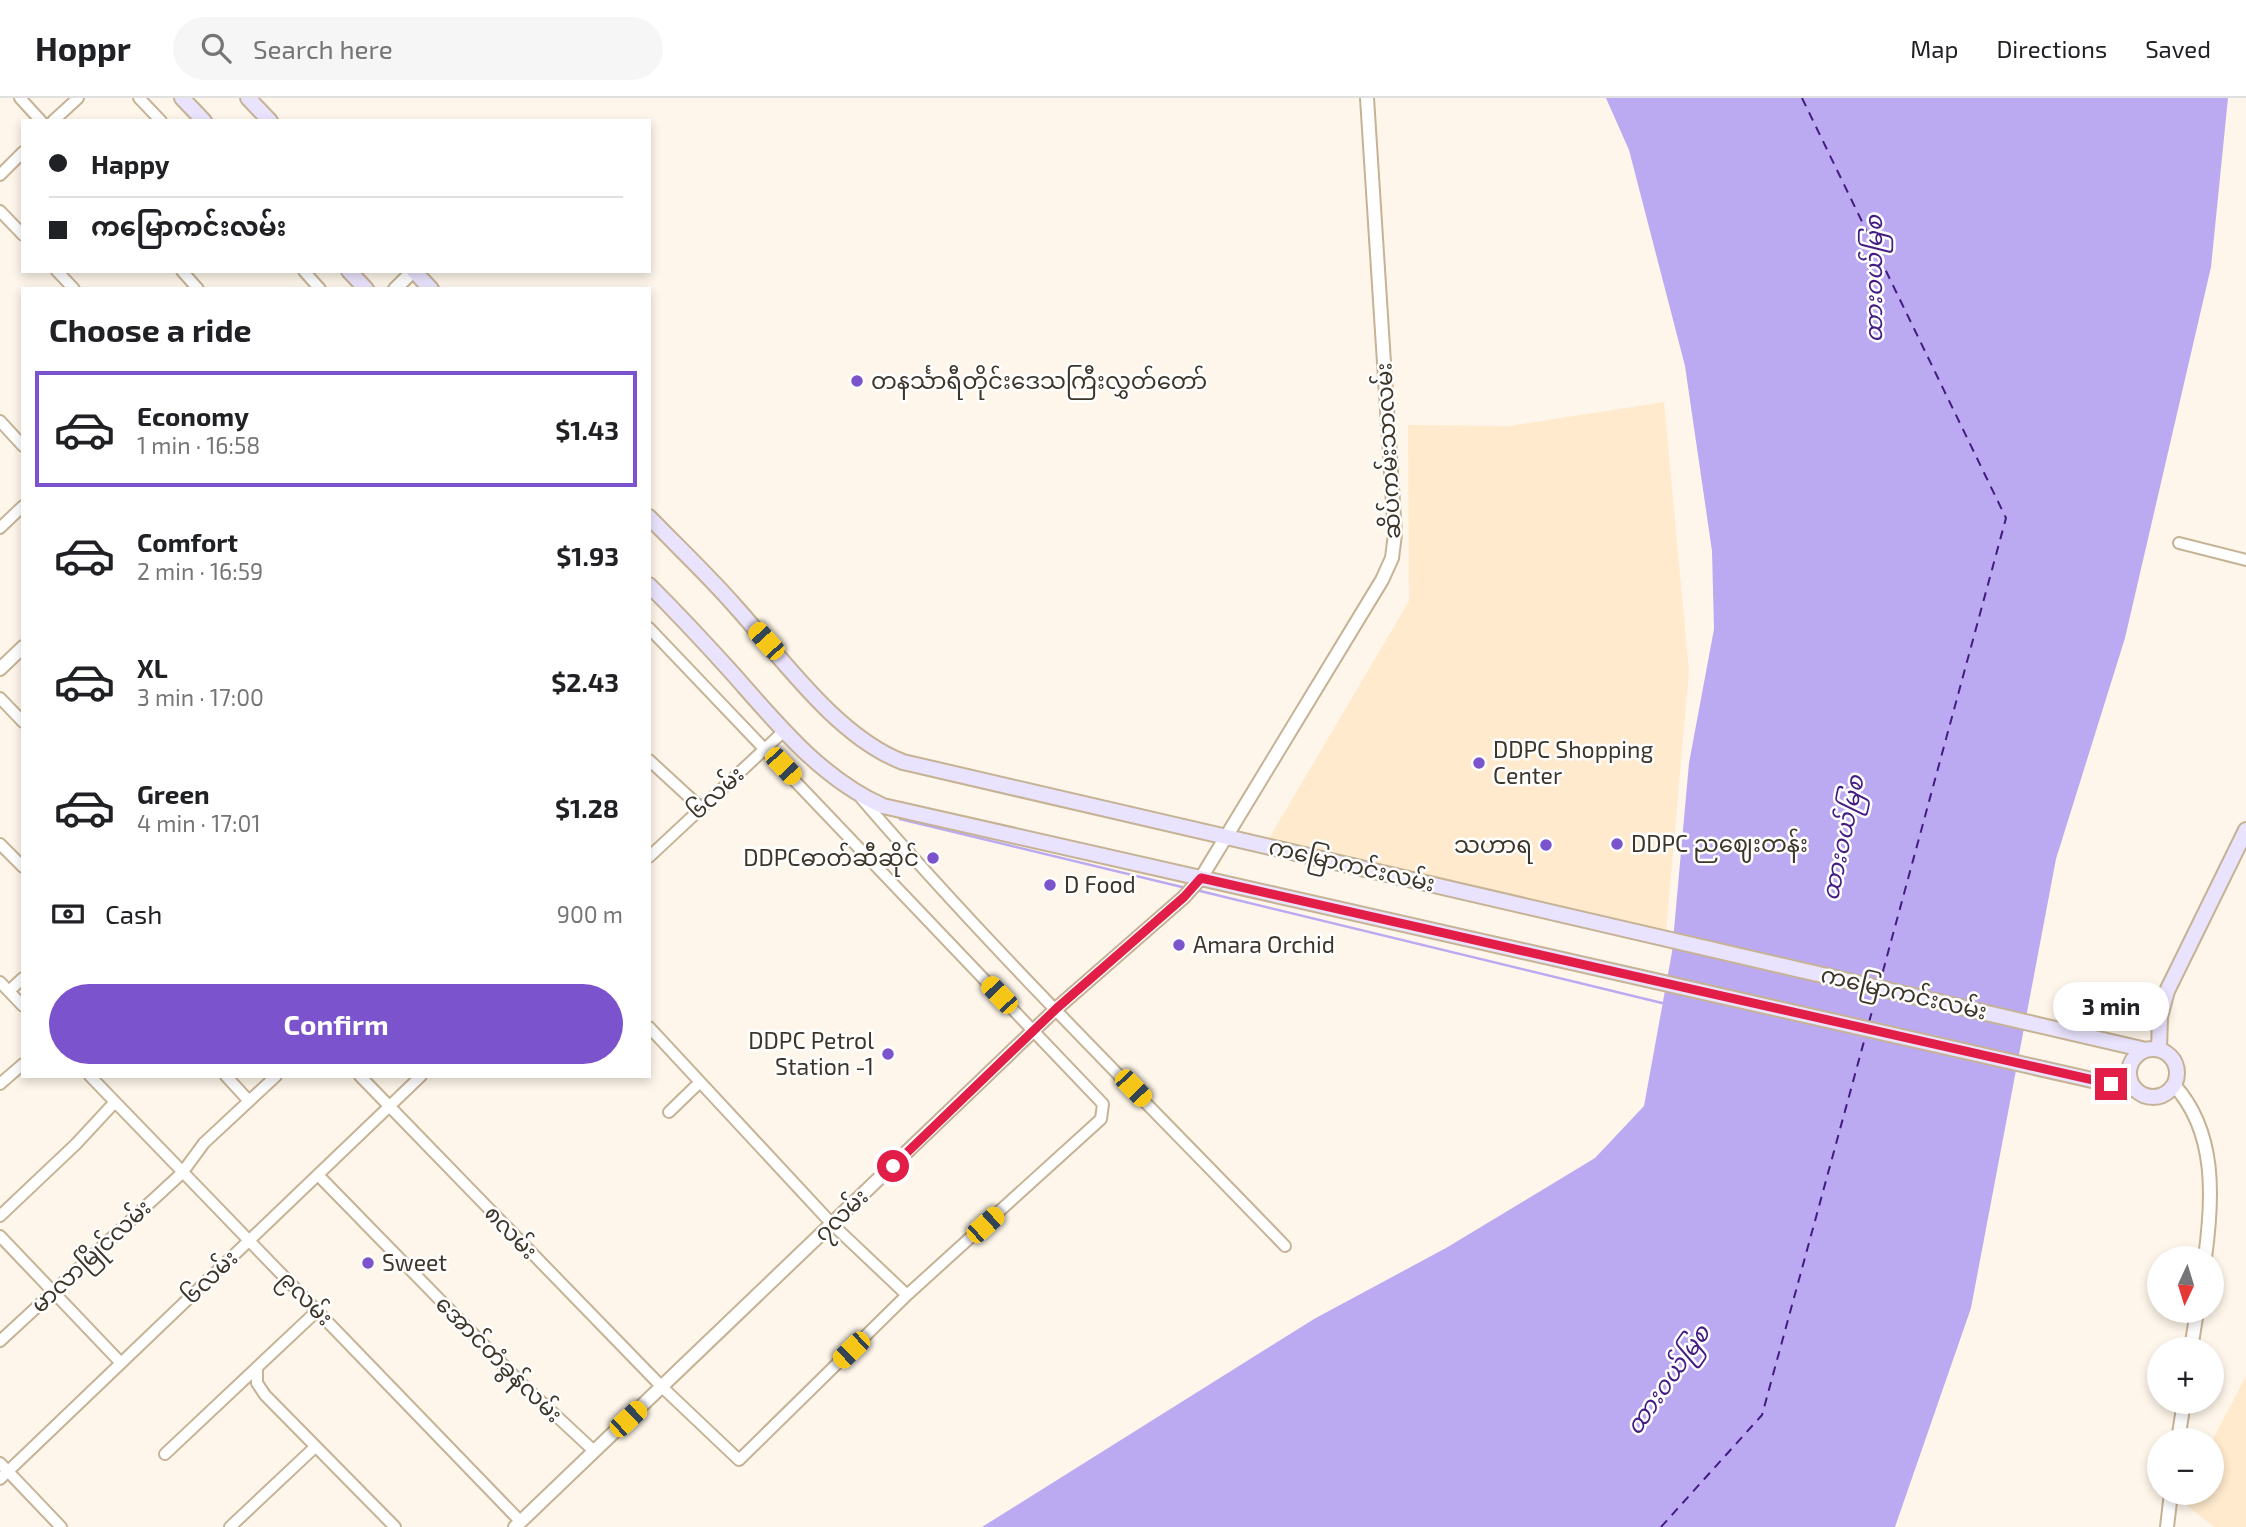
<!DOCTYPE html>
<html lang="en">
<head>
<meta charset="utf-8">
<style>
  body { margin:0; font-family:"Exo 2","Noto Sans Myanmar",sans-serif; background:#f6f6f6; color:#202124; height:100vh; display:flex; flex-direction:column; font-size:26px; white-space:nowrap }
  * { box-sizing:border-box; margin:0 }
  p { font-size:23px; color:#757577 }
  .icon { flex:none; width:38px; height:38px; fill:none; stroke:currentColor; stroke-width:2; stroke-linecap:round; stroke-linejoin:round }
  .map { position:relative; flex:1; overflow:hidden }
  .side { position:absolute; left:21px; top:189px; width:630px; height:791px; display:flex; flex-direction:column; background:#fff; border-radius:0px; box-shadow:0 4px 10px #0003 }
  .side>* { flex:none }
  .hud { position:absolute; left:21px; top:21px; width:630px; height:154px; border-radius:0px; box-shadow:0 4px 10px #0003; display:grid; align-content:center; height:154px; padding:0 28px; background:#fff }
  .needle { width:46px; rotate:184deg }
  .fabs { position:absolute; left:2147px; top:1148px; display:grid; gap:14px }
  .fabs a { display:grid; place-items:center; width:77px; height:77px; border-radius:50%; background:#fff; box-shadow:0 4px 10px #0003; font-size:35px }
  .end { position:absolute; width:32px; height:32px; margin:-16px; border:9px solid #e11d48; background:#fff; box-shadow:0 0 0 4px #fff }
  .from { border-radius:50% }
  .bubble { position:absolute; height:49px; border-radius:24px; background:#fff; box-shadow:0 4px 10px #0003; font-size:23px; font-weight:700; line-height:49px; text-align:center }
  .car { position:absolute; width:21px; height:42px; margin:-21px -10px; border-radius:9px; box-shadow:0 0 5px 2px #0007; background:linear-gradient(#f5c518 24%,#345 0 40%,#f5c518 0 76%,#345 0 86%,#f5c518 0) }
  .hud b { display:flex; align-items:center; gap:24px; height:66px; font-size:26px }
  .hud b+b { border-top:2px solid #e0e0e0 }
  .hud i { width:18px; height:18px; background:#202124 }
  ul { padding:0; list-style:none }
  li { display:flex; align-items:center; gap:21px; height:116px; margin:0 14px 10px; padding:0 14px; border:4px solid transparent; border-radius:0px }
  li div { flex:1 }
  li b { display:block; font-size:26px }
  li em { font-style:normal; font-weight:700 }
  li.on { border-color:#7b53cc }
  li>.icon { width:63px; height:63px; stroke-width:1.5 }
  h2 { padding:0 28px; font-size:32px; line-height:84px }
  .pay { display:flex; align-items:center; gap:18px; height:77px; padding:0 28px; font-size:26px }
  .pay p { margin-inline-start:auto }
  .cta { display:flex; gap:14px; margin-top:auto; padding:14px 28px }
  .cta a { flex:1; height:80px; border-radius:42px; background:#7b53cc; color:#fff; font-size:28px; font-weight:700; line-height:80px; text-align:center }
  header { display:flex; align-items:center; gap:42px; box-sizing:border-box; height:98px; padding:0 35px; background:#fff; border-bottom:2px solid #e0e0e0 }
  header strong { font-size:33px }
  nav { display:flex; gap:38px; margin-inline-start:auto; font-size:24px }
  .search { width:490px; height:63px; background:#f6f6f6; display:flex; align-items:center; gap:18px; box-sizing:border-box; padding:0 24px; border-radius:38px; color:#757577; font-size:26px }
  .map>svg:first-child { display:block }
  .built { fill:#ffeacd }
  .water { fill:#bbaaf1 }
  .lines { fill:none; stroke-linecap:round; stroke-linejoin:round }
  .stream { stroke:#bbaaf1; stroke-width:2.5 }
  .ferry { stroke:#441b81; stroke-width:2; stroke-dasharray:9 7; stroke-linecap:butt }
  .minor-casing { stroke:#c6b295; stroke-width:14 }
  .tertiary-casing { stroke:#c6b295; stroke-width:16 }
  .secondary-casing { stroke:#c6b295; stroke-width:18 }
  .minor { stroke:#fff; stroke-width:10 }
  .tertiary { stroke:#fff; stroke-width:12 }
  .secondary { stroke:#eae3fd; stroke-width:14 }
  .route { stroke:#e11d48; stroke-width:9 }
  .poi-dot { fill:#7b53cc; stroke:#fff; stroke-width:2.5 }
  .labels { text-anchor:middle; stroke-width:5; stroke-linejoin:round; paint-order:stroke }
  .poi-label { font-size:23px; fill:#3d3529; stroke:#fff; text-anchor:start }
  .street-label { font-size:23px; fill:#3d3529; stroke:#fff }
  .water-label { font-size:24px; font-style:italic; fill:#441b81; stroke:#fff }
</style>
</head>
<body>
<header>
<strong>Hoppr</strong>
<div class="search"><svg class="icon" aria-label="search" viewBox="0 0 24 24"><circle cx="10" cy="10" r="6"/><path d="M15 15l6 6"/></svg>Search here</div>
<nav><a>Map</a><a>Directions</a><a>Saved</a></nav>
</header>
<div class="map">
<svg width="2246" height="1429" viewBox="0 0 2246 1429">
  <rect width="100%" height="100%" fill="#fef6ea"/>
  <path class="built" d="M1664 304 1689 573 1665 846 1261 754 1409 503 1408 327 1509 328Z
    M2246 1278V1429H2214L2181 1403 2185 1395H2212V1343Z"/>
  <path class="water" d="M1606 0H2228L2211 169 2125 540 2056 761 1971 1210 1895 1429H982L1314 1221 1446 1150 1595 1060 1644 1008 1672 854 1689 665 1714 531 1712 453 1685 268 1629 52Z"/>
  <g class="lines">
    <path class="stream" d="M900 721 1186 790
      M1196 792 1662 905"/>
    <path class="ferry" d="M1802 0 2006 420 1880 884
      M1869 924 1877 896
      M1661 1429 1762 1317 1866 936"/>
    <defs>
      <path id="minor" d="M20 0 41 23
        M139 0 161 23
        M53 23 78 0
        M0 77 23 54
        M0 113 23 137
        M57 173 74 191
        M182 173 198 191
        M304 173 320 191
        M0 323 23 348
        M0 430 23 408
        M2179 445 2246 462
        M649 530 1103 1006 1101 1021 907 1197 832 1126 649 929
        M0 600 23 624
        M649 662 700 709
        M861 700C995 856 1143 1000 1285 1148
        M0 746 23 769
        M649 759 784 633
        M0 884 23 908
        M9 893 23 880
        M90 978 521 1424
        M226 978 249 1003
        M360 978 662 1289 739 1362 907 1197
        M0 986 23 966
        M669 1014 699 985
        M318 1077 521 1285 594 1353
        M0 1118 76 1046 115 1004
        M0 1138 121 1265
        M0 1243 182 1075 204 1045 276 978
        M257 1272V1285L265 1297 395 1429
        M165 1356 318 1212
        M0 1365 61 1429
        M0 1381 421 978
        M230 1429 314 1350"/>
      <path id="tertiary" d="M395 191 413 173
        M0 571 23 549
        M2174 987C2217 1034 2213 1101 2205 1160
        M2191 1251 2197 1213
        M2178 1342 2184 1304
        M515 1429 1057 910 1184 799 1201 780 1382 482 1392 460 1395 436 1367 0
        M2167 1429 2171 1395"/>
      <path id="secondary" d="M182 0 204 23
        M248 0 270 23
        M349 173 366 191
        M414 173 431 191
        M649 419C678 449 708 477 735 508 782 560 837 639 903 664L2146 952
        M649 487C678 516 707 547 734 577 778 627 822 681 883 708L2136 992
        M2129 975a24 24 0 1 1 48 0a24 24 0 1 1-48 0Z
        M2159 952 2160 919 2167 893 2246 732"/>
    </defs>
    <use href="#minor" class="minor-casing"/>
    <use href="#tertiary" class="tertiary-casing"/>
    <use href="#secondary" class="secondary-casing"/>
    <use href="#minor" class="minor"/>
    <use href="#tertiary" class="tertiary"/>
    <use href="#secondary" class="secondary"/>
  </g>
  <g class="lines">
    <path class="route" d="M893 1068 1057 910 1184 799 1201 780 2111 986"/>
  </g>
  <g class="poi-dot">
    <circle cx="857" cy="283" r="7"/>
    <circle cx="1479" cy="665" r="7"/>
    <circle cx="1617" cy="746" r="7"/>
    <circle cx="1546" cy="747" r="7"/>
    <circle cx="933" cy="760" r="7"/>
    <circle cx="1050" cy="787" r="7"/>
    <circle cx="1179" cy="847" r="7"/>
    <circle cx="888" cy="956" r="7"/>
    <circle cx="368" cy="1165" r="7"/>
  </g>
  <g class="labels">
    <g class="poi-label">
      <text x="871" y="291">တနင်္သာရီတိုင်းဒေသကြီးလွှတ်တော်</text>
      <text x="1493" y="660">DDPC Shopping<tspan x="1493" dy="26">Center</tspan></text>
      <text x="1631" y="754">DDPC ညဈေးတန်း</text>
      <text x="1532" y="755" text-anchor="end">သဟာရ</text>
      <text x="919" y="768" text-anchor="end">DDPCဓာတ်ဆီဆိုင်</text>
      <text x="1064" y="795">D Food</text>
      <text x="1193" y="855">Amara Orchid</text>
      <text x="874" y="951" text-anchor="end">DDPC Petrol<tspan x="874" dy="26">Station -1</tspan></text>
      <text x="382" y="1173">Sweet</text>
    </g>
    <g class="street-label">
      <text transform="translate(1388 353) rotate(-93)" y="8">ဆိပ်ကမ်းသာလမ်း</text>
      <text transform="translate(716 695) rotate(-43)" y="8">၆လမ်း</text>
      <text transform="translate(1352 767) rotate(13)" y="8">ကမြောကင်းလမ်း</text>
      <text transform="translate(1904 895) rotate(13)" y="8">ကမြောကင်းလမ်း</text>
      <text transform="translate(841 1117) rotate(-44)" y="8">၇လမ်း</text>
      <text transform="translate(511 1134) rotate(46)" y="8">၈လမ်း</text>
      <text transform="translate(91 1158) rotate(-43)" y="8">မာလာမြိုင်လမ်း</text>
      <text transform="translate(210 1179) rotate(-44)" y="8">၆လမ်း</text>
      <text transform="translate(306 1200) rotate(46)" y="8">၉လမ်း</text>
      <text transform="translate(499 1261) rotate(45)" y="8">အောင်တံခွန်လမ်း</text>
    </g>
    <g class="water-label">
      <text transform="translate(1874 181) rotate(-90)" y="8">ထားဝယ်မြစ</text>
      <text transform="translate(1843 740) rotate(-78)" y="8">ထားဝယ်မြစ</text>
      <text transform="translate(1668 1282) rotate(-55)" y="8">ထားဝယ်မြစ</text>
    </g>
  </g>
</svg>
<div class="fabs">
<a><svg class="needle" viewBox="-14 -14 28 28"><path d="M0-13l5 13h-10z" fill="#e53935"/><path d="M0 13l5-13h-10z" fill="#757577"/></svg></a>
<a>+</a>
<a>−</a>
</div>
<i class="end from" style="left:893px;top:1068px"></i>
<i class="end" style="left:2111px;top:986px"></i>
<div class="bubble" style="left:2053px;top:884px;width:116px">3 min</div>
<i class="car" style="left:766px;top:543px;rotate:318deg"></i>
<i class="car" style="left:783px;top:668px;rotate:137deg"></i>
<i class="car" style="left:999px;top:897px;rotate:317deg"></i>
<i class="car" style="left:1133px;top:990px;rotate:136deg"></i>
<i class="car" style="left:985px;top:1127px;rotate:48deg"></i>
<i class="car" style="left:851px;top:1252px;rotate:226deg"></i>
<i class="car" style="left:628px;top:1321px;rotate:47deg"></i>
<div class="hud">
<b><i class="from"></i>Happy</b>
<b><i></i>ကမြောကင်းလမ်း</b>
</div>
<section class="side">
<h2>Choose a ride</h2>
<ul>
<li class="on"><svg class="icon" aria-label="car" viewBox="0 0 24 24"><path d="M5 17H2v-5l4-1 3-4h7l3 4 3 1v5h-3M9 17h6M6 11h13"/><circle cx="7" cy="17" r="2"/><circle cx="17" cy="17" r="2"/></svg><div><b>Economy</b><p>1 min · 16:58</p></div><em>$1.43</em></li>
<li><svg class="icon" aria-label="car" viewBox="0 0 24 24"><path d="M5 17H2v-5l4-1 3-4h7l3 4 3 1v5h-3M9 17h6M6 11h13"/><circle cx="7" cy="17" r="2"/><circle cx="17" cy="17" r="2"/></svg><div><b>Comfort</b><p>2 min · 16:59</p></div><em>$1.93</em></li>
<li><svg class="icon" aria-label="car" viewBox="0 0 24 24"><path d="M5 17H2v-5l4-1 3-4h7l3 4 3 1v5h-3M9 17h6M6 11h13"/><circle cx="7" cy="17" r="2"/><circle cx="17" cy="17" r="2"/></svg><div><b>XL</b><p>3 min · 17:00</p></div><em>$2.43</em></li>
<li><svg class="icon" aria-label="car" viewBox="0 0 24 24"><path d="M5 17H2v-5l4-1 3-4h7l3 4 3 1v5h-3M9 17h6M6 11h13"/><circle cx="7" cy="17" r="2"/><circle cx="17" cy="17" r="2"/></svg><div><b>Green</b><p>4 min · 17:01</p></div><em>$1.28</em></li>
</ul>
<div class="pay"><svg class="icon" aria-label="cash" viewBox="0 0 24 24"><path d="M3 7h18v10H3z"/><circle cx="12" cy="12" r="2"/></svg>Cash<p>900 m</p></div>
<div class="cta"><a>Confirm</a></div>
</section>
</div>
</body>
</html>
